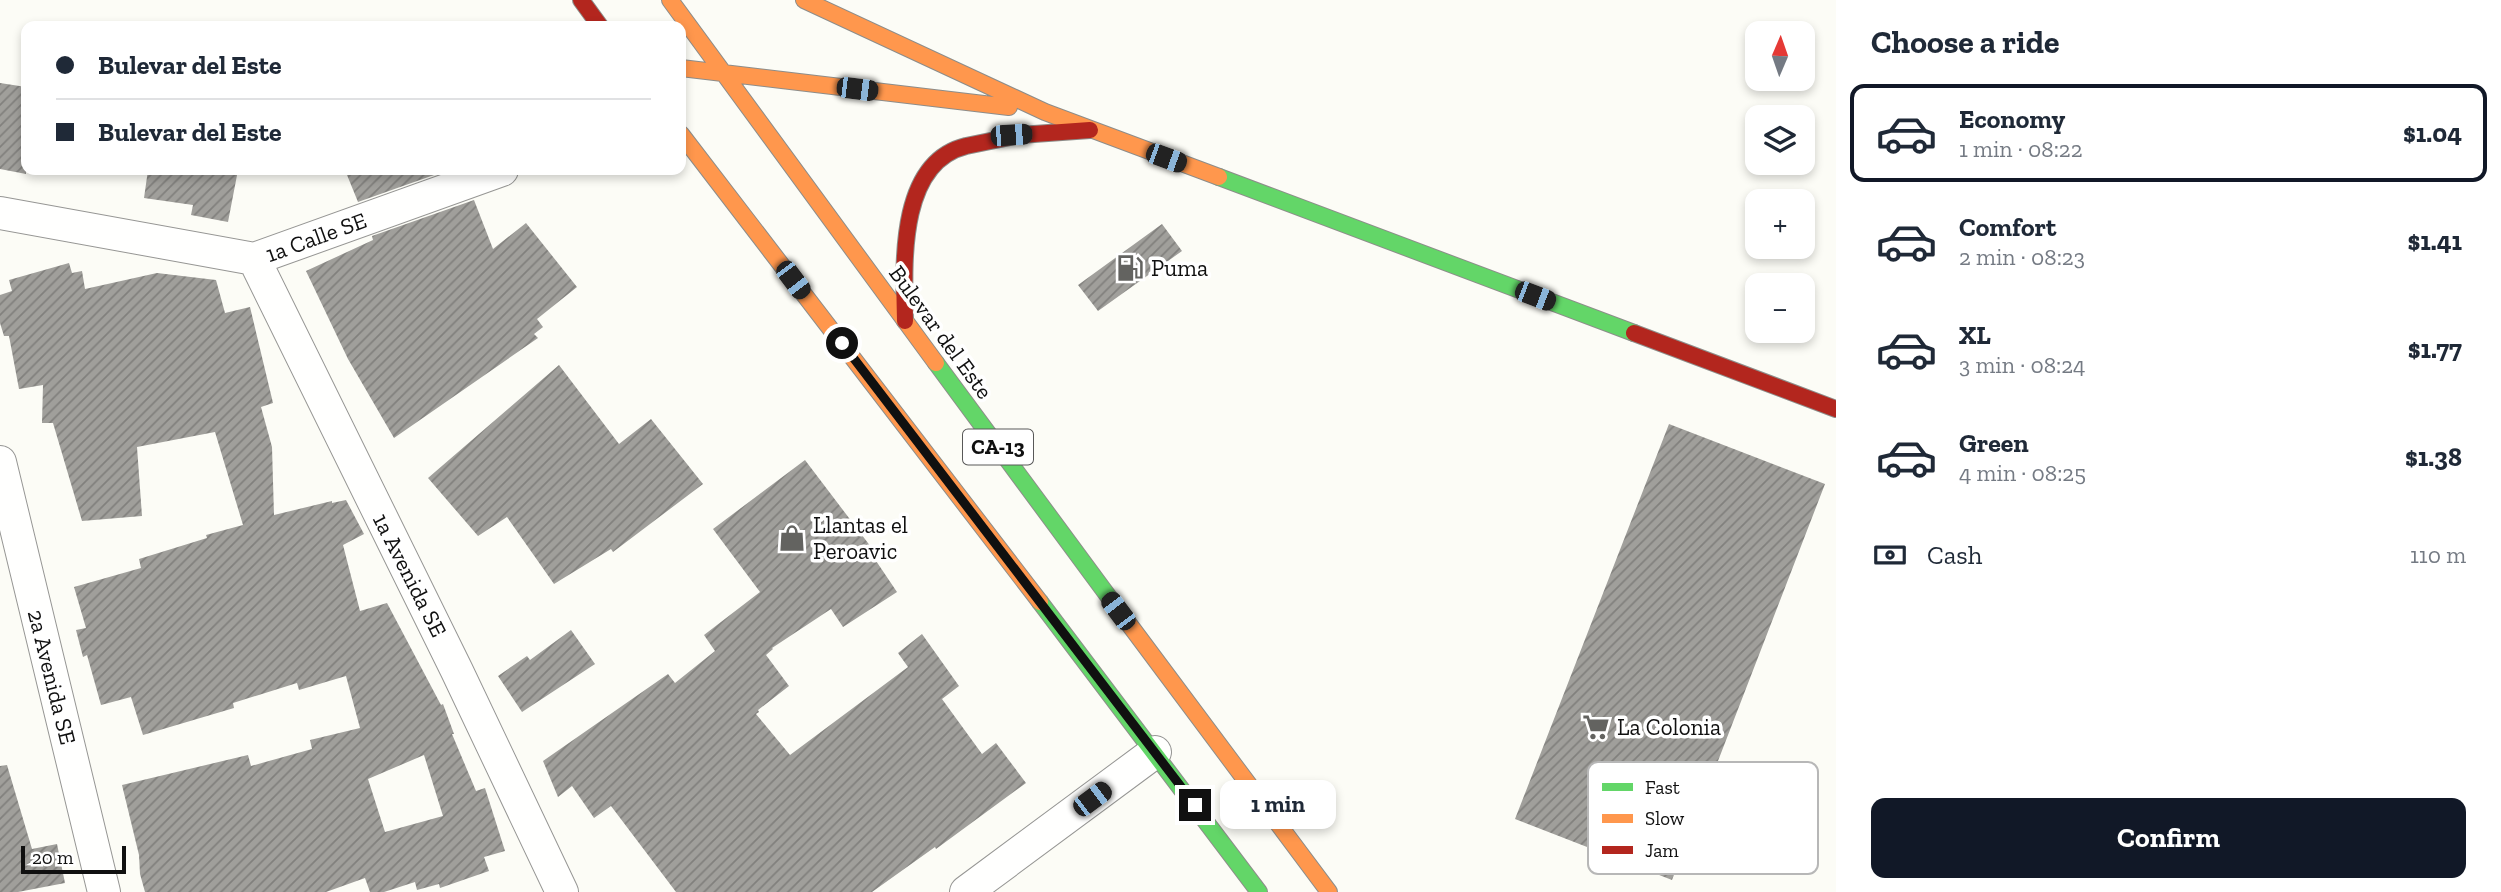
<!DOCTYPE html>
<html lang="en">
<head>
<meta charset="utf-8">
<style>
  body { margin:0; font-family:"Zilla Slab",serif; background:#f6f6f7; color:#1f2937; height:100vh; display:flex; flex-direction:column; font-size:26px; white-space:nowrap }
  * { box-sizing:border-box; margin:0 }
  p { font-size:23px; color:#747a83 }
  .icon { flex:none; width:38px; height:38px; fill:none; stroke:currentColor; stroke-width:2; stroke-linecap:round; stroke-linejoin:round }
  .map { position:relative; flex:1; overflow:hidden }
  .drawer { display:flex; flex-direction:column; background:#fff; width:665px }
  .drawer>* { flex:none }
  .guide { position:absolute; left:21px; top:21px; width:665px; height:154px; border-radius:14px; box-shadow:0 4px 10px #0003; display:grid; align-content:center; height:154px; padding:0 35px; background:#fff }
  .needle { width:46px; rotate:2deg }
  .controls { position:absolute; left:1745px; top:21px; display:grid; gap:14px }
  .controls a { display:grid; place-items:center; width:70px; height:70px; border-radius:14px; background:#fff; box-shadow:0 4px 10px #0003; font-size:35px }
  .scale { position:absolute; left:21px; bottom:18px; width:105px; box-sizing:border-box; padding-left:7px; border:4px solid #101010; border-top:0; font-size:19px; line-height:24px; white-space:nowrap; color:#101010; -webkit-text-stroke:5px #fff; paint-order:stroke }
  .end { position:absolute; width:32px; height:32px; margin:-16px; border:9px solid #101010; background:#fff; box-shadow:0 0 0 4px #fff }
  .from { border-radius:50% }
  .bubble { position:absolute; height:49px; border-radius:14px; background:#fff; box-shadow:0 4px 10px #0003; font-size:23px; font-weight:700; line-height:49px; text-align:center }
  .car { position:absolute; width:21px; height:42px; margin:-21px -10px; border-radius:9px; box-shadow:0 0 5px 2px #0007; background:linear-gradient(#222 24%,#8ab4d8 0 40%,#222 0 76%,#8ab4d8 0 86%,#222 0) }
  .guide b { display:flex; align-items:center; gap:24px; height:66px; font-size:26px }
  .guide b+b { border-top:2px solid #e0e1e3 }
  .guide i { width:18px; height:18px; background:#1f2937 }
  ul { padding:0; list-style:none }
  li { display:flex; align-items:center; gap:21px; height:98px; margin:0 14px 10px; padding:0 21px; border:4px solid transparent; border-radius:14px }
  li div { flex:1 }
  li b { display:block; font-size:26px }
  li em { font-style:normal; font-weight:700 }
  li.on { border-color:#111827 }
  li>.icon { width:63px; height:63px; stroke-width:1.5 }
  h2 { padding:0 35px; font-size:32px; line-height:84px }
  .pay { display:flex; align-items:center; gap:18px; height:77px; padding:0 35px; font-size:26px }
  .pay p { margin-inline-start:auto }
  .primary-button { display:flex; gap:14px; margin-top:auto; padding:14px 35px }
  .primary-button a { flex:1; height:80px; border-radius:14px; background:#111827; color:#fff; font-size:28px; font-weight:700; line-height:80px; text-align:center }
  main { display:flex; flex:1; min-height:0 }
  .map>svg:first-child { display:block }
  .building { fill:url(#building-hatch); fill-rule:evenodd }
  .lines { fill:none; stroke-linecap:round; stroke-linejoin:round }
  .street-casing { stroke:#969694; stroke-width:34 }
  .fast-casing { stroke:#8d8d8a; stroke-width:18 }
  .slow-casing { stroke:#8d8d8a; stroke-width:18 }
  .jam-casing { stroke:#8d8d8a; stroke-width:18 }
  .street { stroke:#fffffe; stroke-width:32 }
  .fast { stroke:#63d668; stroke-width:16 }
  .slow { stroke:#ff974d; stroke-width:16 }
  .jam { stroke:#b3261e; stroke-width:16 }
  .route { stroke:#101010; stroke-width:9 }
  .labels { text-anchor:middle; stroke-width:7; stroke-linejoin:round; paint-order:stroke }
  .shield { fill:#fff; stroke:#585858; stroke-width:2 }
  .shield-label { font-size:21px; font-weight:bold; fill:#101010 }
  .street-label { font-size:23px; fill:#101010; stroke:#fff }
  .poi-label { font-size:23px; fill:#101010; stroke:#fff; text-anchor:start }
  .key { fill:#fff; stroke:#b7b7b7; stroke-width:2 }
  .key-label { font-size:19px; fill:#101010 }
</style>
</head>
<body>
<main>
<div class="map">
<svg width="1836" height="892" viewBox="0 0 1836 892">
  <defs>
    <pattern id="building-hatch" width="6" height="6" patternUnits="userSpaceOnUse" patternTransform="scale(1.75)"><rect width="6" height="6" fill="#a09f9b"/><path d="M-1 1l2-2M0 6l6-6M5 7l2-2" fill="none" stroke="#81807d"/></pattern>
  </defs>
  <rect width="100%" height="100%" fill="#fcfcf6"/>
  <path class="building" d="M0 83 26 87V174L0 169Z
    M148 170H238L228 222 191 215 193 205 144 198Z
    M345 170H448L358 202Z
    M474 200 493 249 526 223 577 287 537 319 543 327 534 334 538 338 394 438 348 359 306 271 373 240 372 236Z
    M1162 224 1182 251 1098 311 1078 285Z
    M69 263 72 273 82 271 85 289 157 273 216 280 225 313 250 307 273 403 261 407 272 447 274 515 332 501V503L346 500 364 534 343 545 360 611 387 603 441 705 443 704 454 734H452L476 791 485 788 505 851 484 857 489 871 440 888 439 884 417 890 415 882 384 892H370L365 878 326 892H145L140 874 139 855 122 785 248 755 251 766 312 749 310 740 360 728 346 676 299 690 297 683 233 703 234 708 143 735 131 697 101 705 87 655 83 657 76 630 86 628 74 587 141 568 139 559 207 538 206 535 243 525 215 432 137 447 142 516 82 521 53 423H42L43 385 19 389 9 336H4L0 323V295L12 291 9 280ZM424 755 443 816 385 832 368 779Z
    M559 365 619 444 651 419 703 484 613 552 611 549 554 584 507 517 478 536 428 478Z
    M1669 424 1825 484 1672 880 1515 819Z
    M805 460 871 547 868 549 897 592 843 627 831 609 772 648 773 649 766 655 789 686 758 710 759 712 756 714 790 755 908 667 898 653 922 634 959 686 942 699 982 754 996 743 1026 783 936 849 935 847 872 892H676L611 806 594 818 572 786 558 797 543 761 668 674 675 683 715 651 704 635 760 592 713 529Z
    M571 630 595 664 522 712 498 676 527 656 530 660Z
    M7 765 32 849 57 844 65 883 18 892H0V766Z"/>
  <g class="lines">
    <defs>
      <path id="street" d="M0 213 254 259 502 170
        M254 259 457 671 562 892
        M0 462 104 892
        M966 892 1155 752"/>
      <path id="fast" d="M1219 177 1634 333
        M936 363 1114 604
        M1040 602 1259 892"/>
      <path id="slow" d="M670 0 936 363
        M804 0 1045 112 1219 177
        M681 68 1009 107
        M681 134 1040 602
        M1114 604 1329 892"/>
      <path id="jam" d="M581 0 600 26
        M905 321C904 267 897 163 966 146L1020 135 1090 130
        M1634 333 1836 409"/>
    </defs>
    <use href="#street" class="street-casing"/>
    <use href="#fast" class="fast-casing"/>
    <use href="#slow" class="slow-casing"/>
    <use href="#jam" class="jam-casing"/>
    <use href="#street" class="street"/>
    <use href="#fast" class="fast"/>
    <use href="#slow" class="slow"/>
    <use href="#jam" class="jam"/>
  </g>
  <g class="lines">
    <path class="route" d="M842 343 1195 805"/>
  </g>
  <defs>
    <symbol id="fuel-bare" viewBox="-9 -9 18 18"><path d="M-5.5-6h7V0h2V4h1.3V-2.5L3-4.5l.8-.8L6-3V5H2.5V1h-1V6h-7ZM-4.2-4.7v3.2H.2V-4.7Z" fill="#636360" stroke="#fff" stroke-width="2.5" paint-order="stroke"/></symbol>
    <symbol id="shop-bare" viewBox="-9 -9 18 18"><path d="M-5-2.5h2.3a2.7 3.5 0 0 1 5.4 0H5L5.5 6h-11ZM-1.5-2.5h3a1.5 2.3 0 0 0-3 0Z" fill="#636360" stroke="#fff" stroke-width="2.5" paint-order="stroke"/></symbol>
    <symbol id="supermarket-bare" viewBox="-9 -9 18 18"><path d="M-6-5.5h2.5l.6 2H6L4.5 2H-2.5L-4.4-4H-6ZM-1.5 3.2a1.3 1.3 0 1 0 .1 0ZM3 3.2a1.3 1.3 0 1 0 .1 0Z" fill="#636360" stroke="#fff" stroke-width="2.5" paint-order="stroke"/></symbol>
  </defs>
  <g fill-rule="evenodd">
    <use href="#fuel-bare" x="1111" y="249" width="38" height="38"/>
    <use href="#shop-bare" x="773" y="519" width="38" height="38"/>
    <use href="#supermarket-bare" x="1577" y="708" width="38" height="38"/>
  </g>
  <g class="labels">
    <rect class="shield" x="963" y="429.5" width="70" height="35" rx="5"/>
    <g class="shield-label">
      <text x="998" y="454">CA-13</text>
    </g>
    <g class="street-label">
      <text transform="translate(316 237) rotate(-20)" y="8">1a Calle SE</text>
      <text transform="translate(941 332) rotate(54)" y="8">Bulevar del Este</text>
      <text transform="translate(410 575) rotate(63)" y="8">1a Avenida SE</text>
      <text transform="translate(52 677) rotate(76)" y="8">2a Avenida SE</text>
    </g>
    <g class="poi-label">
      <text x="1151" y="276">Puma</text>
      <text x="813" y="533">Llantas el<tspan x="813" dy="26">Peroavic</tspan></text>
      <text x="1617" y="735">La Colonia</text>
    </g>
  </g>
  <rect x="1588" y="762" width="230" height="112" rx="10" class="key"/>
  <rect x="1602" y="783" width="31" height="8" fill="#63d668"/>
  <rect x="1602" y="814" width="31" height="9" fill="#ff974d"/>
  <rect x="1602" y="846" width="31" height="8" fill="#b3261e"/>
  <g class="key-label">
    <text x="1645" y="794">Fast</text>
    <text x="1645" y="825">Slow</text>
    <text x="1645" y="857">Jam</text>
  </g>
</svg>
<div class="controls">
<a><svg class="needle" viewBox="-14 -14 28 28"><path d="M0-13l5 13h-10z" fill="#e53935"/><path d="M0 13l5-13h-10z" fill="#747a83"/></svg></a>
<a><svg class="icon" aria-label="layers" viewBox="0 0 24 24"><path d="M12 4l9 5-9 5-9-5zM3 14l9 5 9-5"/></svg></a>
<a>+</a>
<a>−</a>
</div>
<div class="scale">20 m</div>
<i class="end from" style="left:842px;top:343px"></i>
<i class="end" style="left:1195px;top:805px"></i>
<div class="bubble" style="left:1220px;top:780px;width:116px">1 min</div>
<i class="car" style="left:857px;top:89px;rotate:97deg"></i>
<i class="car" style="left:1011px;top:135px;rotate:86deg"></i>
<i class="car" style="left:1166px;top:158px;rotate:110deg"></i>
<i class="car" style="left:793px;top:280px;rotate:143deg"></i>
<i class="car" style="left:1535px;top:296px;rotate:111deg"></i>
<i class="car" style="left:1118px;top:611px;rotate:323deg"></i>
<i class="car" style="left:1092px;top:799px;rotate:53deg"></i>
<div class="guide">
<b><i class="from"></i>Bulevar del Este</b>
<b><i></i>Bulevar del Este</b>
</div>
</div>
<section class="drawer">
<h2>Choose a ride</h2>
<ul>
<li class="on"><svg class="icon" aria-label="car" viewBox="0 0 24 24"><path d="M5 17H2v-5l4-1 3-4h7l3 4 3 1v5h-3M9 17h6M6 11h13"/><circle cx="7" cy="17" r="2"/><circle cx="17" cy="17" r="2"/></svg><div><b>Economy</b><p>1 min · 08:22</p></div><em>$1.04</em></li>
<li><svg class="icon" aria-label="car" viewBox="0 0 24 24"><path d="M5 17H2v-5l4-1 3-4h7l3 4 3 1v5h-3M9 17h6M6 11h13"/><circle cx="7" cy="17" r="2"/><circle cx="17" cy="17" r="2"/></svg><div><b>Comfort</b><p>2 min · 08:23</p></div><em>$1.41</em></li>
<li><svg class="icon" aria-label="car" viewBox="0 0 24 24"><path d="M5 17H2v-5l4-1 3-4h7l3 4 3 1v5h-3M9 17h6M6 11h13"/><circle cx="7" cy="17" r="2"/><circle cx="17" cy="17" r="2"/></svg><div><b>XL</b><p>3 min · 08:24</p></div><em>$1.77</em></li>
<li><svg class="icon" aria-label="car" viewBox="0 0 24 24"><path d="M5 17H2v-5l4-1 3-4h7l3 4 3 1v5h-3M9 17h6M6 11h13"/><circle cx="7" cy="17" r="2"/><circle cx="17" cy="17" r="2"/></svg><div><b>Green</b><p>4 min · 08:25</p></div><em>$1.38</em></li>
</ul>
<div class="pay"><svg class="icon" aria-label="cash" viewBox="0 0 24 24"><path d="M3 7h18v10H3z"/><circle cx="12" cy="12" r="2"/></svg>Cash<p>110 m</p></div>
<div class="primary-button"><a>Confirm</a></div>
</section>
</main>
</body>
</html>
